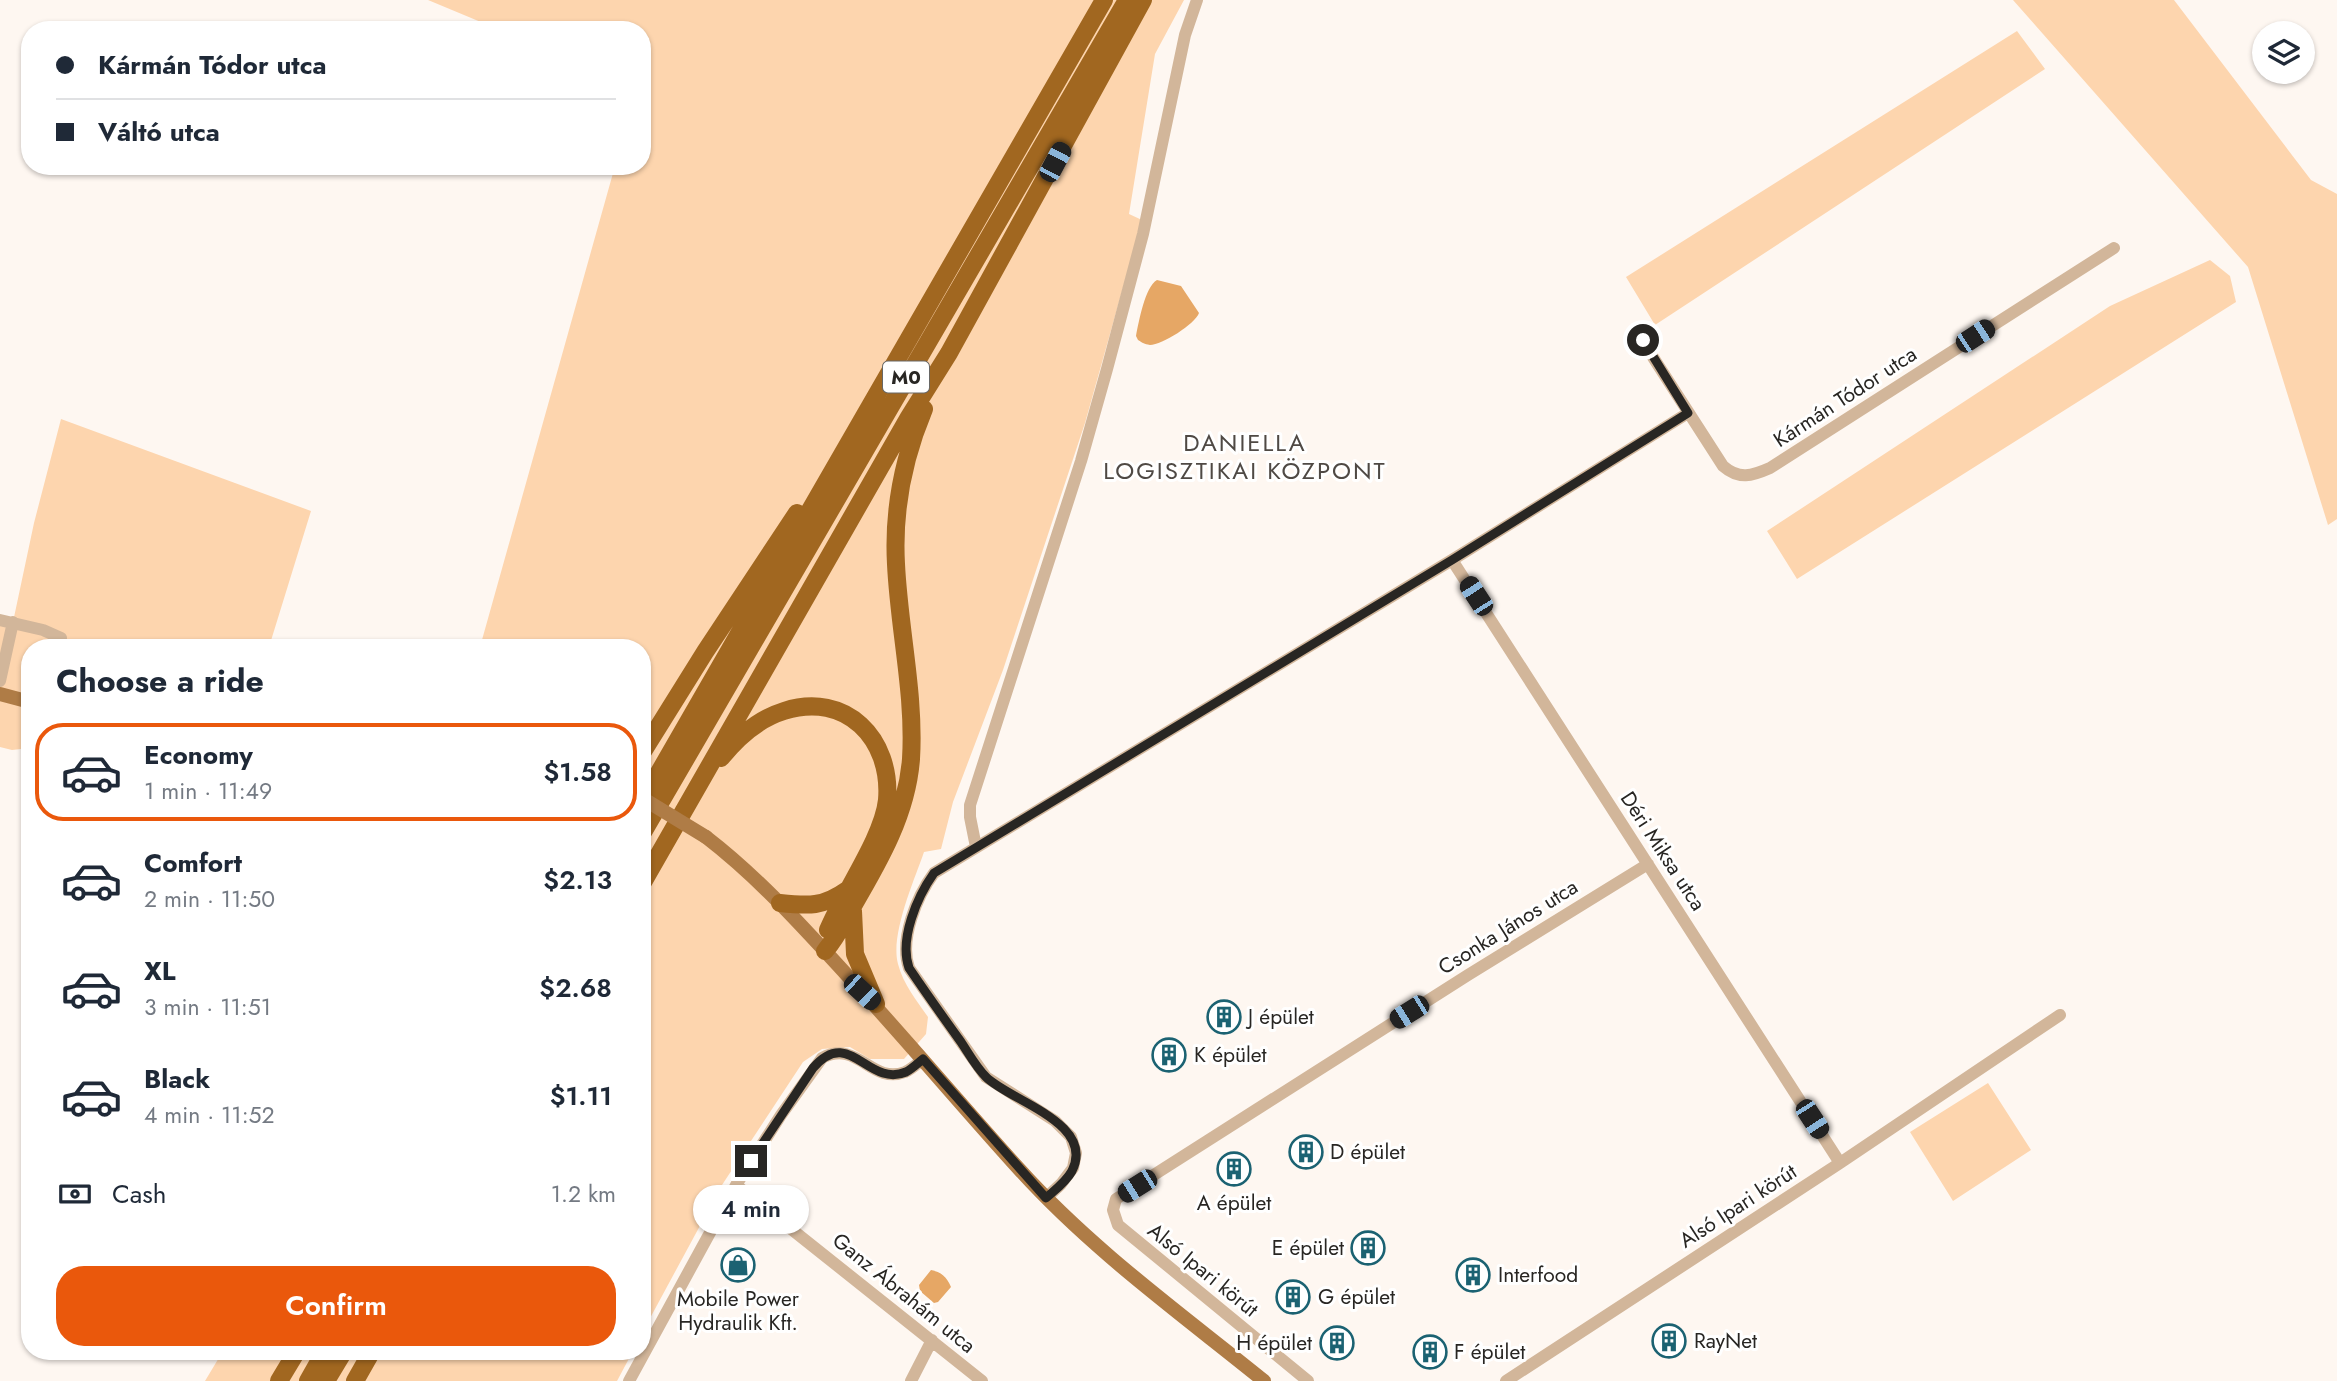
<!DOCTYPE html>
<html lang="en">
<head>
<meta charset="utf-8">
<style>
  body { margin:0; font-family:Jost,sans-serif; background:#f2f2f3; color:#1f2937; height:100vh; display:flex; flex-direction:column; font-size:26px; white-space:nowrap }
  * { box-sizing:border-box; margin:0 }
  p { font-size:23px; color:#747a83 }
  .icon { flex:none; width:38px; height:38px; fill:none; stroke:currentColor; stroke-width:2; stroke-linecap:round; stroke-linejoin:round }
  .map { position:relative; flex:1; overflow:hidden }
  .panel { position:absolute; left:21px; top:639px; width:630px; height:721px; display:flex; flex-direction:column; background:#fff; border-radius:28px; box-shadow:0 2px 5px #0004 }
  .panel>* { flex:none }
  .top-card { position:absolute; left:21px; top:21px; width:630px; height:154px; border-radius:28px; box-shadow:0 2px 5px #0004; display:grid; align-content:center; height:154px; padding:0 35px; background:#fff }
  .tools { position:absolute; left:2252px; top:21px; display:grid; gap:14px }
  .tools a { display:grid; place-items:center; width:63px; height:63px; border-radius:50%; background:#fff; box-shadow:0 2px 5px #0004; font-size:35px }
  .end { position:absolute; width:32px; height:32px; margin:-16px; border:9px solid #282623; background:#fff; box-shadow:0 0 0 4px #fff }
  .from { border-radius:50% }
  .bubble { position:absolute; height:49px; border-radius:24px; background:#fff; box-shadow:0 2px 5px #0004; font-size:23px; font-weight:600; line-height:49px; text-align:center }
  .car { position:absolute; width:21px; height:42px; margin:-21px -10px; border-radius:9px; box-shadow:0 0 5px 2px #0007; background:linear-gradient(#222 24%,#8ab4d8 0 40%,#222 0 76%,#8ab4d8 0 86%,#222 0) }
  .top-card b { display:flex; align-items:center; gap:24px; height:66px; font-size:26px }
  .top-card b+b { border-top:2px solid #e0e1e3 }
  .top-card i { width:18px; height:18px; background:#1f2937 }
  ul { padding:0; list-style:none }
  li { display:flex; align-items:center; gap:21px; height:98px; margin:0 14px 10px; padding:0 21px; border:4px solid transparent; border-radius:28px }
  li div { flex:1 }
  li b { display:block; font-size:26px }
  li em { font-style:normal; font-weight:600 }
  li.selected { border-color:#ea580c }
  li>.icon { width:63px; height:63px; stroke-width:1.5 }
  h2 { padding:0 35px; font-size:32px; line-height:84px }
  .pay { display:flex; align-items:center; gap:18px; height:77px; padding:0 35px; font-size:26px }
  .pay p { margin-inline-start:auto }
  .cta { display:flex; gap:14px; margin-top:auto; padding:14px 35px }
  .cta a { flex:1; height:80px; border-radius:28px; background:#ea580c; color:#fff; font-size:28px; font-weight:600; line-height:80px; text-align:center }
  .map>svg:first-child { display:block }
  .green { fill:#fdd5ae }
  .water { fill:#e6a765 }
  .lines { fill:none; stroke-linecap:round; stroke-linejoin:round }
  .minor { stroke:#d2b69a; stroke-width:12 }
  .major { stroke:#af7c46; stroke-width:14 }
  .highway { stroke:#a16720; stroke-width:18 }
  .major-bridge { stroke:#af7c46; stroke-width:14 }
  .route { stroke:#282623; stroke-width:9 }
  .labels { text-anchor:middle; stroke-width:6; stroke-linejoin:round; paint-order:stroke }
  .shield { fill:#fff; stroke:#686765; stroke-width:2 }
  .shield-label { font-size:19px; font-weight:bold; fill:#282623 }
  .street-label { font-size:21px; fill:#282623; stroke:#fff }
  .poi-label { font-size:21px; fill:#282623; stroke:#fff; text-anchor:start }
  .quarter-label { font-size:24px; letter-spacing:2px; fill:#4f4944; stroke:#fff }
</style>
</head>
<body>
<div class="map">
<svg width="2337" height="1381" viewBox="0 0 2337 1381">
  <rect width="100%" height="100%" fill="#fef7f1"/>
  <path class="green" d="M428 0H1184L1155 54 1129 214 1142 220 1085 423 1003 670 953 802 941 849 924 852C914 881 890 935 898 964 903 984 917 1001 928 1017L926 1034 904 1059H870L850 1047 822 1049 803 1062 722 1185 642 1333V648L480 647 615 166H642V30H500Z
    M2013 0H2174L2311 180 2337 194V519L2328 525 2248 267Z
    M2017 31 2045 69 1655 325 1626 277Z
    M2210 260 2230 276 2236 302 1797 579 1767 531 2110 306Z
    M61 419 311 511 269 647 30 648V748L12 750 0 747V620L13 622 34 523Z
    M1988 1083 2031 1150 1953 1201 1910 1132Z
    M223 1351H633L617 1381H205Z"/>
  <path class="water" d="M1157 280 1181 286 1199 313C1195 324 1162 345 1150 345 1144 344 1143 343 1138 340L1136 336C1139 321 1145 287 1157 280Z
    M931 1270C941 1272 947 1277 951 1287L938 1302 934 1303 920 1291 919 1285Z"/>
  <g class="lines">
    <path class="minor" d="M1640 337 1723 466C1739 480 1752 476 1770 468L2114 248
      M1452 560 1840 1163
      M0 620 43 630 61 638
      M0 681 13 622
      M976 847 970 817V805L1081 461 1107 369 1143 234 1185 35 1197 0
      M736 1185 982 1381
      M1046 1198 1061 1184 1073 1168 1076 1153 1071 1137 1055 1121 986 1077 909 968C899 939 917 896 934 873L1452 560 1688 413
      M629 1381 736 1185 781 1115 822 1058C858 1039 871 1085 905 1072 912 1069 918 1063 923 1059
      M911 1381 932 1340
      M1308 1381 1118 1225 1113 1210 1116 1199 1468 975 1648 864
      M1506 1381 1840 1163 2060 1015"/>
    <path class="major" d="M0 694 30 702
      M706 837C758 877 802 926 846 974 905 1038 961 1105 1019 1169 1091 1249 1180 1313 1264 1381"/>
    <path class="highway" d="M642 753 705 652 797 513
      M721 758C737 738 758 719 784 711 846 691 892 739 887 800 883 838 843 893 828 930
      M642 802 1104 0
      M642 834 1127 0
      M642 884 909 417 949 353 1143 0
      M780 903C809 906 823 907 847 890
      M853 911 855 954 876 1004
      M825 951C837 937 844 922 853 906 880 860 907 813 911 759 915 694 899 629 896 564 893 510 903 459 924 409
      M279 1381 297 1351
      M308 1381 325 1351
      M326 1381 344 1351
      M355 1381 372 1351"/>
    <path class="major-bridge" d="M642 798 706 837"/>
  </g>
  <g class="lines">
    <path class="route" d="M751 1161 813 1068C850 1025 867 1088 906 1072 912 1069 918 1063 923 1059L1046 1198C1055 1190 1066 1182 1072 1171 1096 1123 1010 1101 986 1077 976 1067 969 1054 961 1042 943 1017 926 993 909 968 899 939 917 897 934 873L1452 560 1688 413 1643 340"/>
  </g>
  <defs>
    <symbol id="building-ring" viewBox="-11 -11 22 22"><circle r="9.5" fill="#fff" stroke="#1b6272" stroke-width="1.5"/><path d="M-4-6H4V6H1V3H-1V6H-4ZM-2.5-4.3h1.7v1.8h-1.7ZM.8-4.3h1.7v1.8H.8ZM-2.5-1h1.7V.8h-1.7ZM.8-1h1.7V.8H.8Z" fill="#1b6272"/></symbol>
    <symbol id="shop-ring" viewBox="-11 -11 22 22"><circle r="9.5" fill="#fff" stroke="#1b6272" stroke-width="1.5"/><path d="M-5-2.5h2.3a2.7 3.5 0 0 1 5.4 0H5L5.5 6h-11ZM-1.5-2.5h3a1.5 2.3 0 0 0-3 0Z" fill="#1b6272"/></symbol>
  </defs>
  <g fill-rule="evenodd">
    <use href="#building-ring" x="1205" y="998" width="38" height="38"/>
    <use href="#building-ring" x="1150" y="1036" width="38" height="38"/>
    <use href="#building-ring" x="1287" y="1133" width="38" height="38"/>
    <use href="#building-ring" x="1215" y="1150" width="38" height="38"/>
    <use href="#building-ring" x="1349" y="1229" width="38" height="38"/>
    <use href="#shop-ring" x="719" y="1246" width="38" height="38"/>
    <use href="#building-ring" x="1454" y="1256" width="38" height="38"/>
    <use href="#building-ring" x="1274" y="1278" width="38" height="38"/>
    <use href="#building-ring" x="1650" y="1322" width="38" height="38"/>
    <use href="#building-ring" x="1318" y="1324" width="38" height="38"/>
    <use href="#building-ring" x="1411" y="1333" width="38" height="38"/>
  </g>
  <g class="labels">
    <rect class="shield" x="883" y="361.5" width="46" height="31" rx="5"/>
    <g class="shield-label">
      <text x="906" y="384">M0</text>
    </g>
    <g class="street-label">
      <text transform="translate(1845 397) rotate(-33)" y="7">Kármán Tódor utca</text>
      <text transform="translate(1663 851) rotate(57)" y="7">Déri Miksa utca</text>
      <text transform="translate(1508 927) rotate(-32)" y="7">Csonka János utca</text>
      <text transform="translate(1738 1206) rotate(-33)" y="7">Alsó Ipari körút</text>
      <text transform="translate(1203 1270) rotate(39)" y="7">Alsó Ipari körút</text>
      <text transform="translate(904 1293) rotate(39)" y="7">Ganz Ábrahám utca</text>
    </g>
    <g class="poi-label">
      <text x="1248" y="1024">J épület</text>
      <text x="1194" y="1062">K épület</text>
      <text x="1330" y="1159">D épület</text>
      <text x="1234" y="1210" text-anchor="middle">A épület</text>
      <text x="1344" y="1255" text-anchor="end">E épület</text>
      <text x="1498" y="1282">Interfood</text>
      <text x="1318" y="1304">G épület</text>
      <text x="738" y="1306" text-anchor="middle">Mobile Power<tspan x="738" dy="24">Hydraulik Kft.</tspan></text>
      <text x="1694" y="1348">RayNet</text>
      <text x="1312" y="1350" text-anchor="end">H épület</text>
      <text x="1454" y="1359">F épület</text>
    </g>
    <g class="quarter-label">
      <text x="1245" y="451">DANIELLA<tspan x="1245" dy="28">LOGISZTIKAI KÖZPONT</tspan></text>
    </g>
  </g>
</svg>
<div class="tools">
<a><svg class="icon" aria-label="layers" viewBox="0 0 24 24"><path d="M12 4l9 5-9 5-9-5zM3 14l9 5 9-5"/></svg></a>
</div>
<i class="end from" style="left:1643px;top:340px"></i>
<i class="end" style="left:751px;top:1161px"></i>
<div class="bubble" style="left:693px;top:1185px;width:116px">4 min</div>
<i class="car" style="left:1055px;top:162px;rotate:28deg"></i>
<i class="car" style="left:1975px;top:336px;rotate:57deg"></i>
<i class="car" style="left:1476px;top:596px;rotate:327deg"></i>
<i class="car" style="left:862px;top:992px;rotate:133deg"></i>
<i class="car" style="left:1409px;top:1012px;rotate:238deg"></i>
<i class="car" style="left:1812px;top:1119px;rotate:147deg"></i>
<i class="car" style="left:1137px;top:1186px;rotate:238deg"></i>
<div class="top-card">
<b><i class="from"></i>Kármán Tódor utca</b>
<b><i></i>Váltó utca</b>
</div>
<section class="panel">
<h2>Choose a ride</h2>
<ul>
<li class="selected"><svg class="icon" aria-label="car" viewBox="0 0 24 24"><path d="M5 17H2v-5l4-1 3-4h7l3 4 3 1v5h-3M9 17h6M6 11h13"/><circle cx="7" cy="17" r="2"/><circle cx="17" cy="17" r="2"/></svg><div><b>Economy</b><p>1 min · 11:49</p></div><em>$1.58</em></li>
<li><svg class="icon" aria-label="car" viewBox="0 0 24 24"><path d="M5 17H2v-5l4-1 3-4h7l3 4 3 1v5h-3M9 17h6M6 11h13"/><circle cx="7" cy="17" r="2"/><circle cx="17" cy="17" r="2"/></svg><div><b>Comfort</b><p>2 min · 11:50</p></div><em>$2.13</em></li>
<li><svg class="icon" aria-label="car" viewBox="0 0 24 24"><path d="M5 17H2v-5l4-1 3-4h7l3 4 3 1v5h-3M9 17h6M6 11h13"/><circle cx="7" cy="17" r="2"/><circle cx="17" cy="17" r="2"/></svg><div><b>XL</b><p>3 min · 11:51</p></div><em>$2.68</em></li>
<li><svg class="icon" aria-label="car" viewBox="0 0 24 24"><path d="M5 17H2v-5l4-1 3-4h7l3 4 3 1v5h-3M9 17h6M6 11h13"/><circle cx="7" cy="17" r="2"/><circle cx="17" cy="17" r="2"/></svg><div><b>Black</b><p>4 min · 11:52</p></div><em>$1.11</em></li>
</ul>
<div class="pay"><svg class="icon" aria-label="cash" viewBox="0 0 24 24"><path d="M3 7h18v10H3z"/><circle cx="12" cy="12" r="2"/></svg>Cash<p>1.2 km</p></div>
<div class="cta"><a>Confirm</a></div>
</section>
</div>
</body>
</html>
